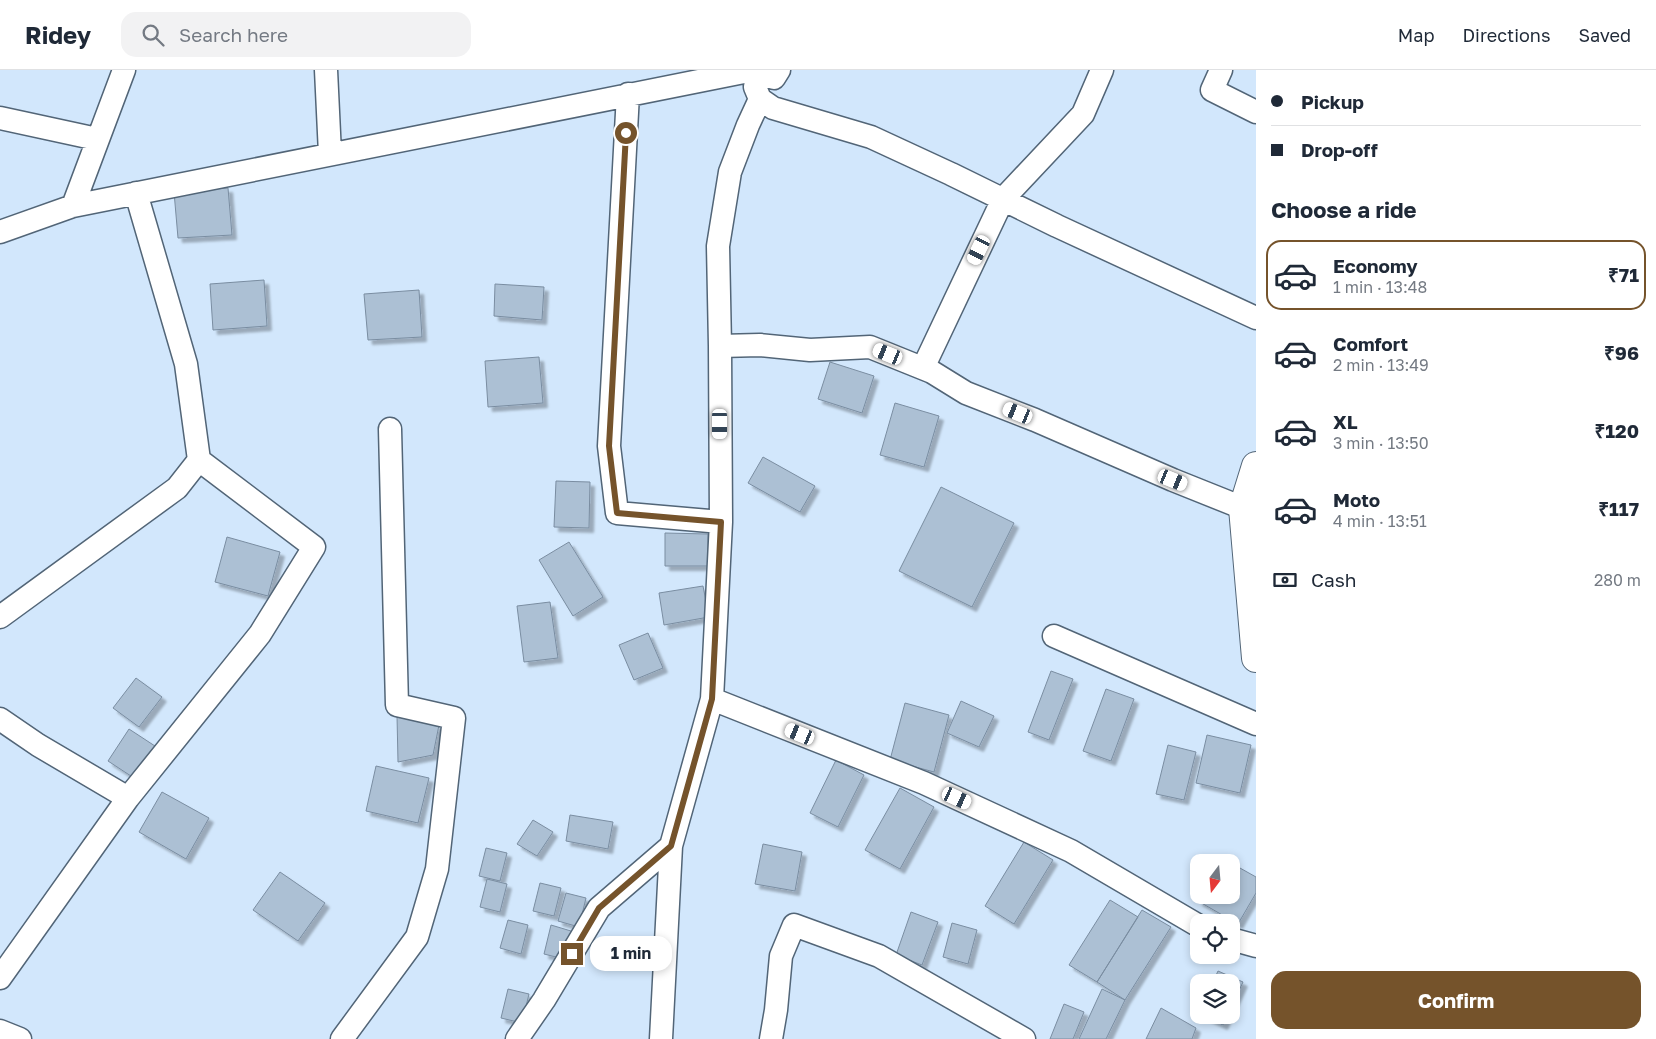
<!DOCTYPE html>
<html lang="en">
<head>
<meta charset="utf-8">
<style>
  body { margin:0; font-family:"Golos Text",sans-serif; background:#f2f2f3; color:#1f2937; height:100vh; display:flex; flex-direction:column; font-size:19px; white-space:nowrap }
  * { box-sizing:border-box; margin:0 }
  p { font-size:16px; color:#747a83 }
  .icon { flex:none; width:28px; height:28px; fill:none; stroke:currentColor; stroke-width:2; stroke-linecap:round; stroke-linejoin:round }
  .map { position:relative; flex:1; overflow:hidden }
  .panel { display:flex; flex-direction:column; background:#fff; width:400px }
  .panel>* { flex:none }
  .top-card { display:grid; align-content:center; height:110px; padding:0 15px; background:#fff }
  .needle { width:32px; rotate:196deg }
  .fabs { position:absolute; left:1190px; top:784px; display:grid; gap:10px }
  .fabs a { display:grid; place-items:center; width:50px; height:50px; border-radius:10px; background:#fff; box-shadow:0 2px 8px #0003; font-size:25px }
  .end { position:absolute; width:22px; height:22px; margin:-11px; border:6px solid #75532b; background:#fff; box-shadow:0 0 0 2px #fff }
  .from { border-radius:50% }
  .bubble { position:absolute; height:35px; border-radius:15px; background:#fff; box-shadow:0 2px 8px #0003; font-size:16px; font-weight:700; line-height:35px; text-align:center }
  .car { position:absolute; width:15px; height:30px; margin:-15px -8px; border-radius:6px; box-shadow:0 0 4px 1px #0007; background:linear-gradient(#fff 24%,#345 0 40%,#fff 0 76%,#345 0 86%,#fff 0) }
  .top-card b { display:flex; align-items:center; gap:18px; height:48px; font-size:19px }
  .top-card b+b { border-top:1px solid #e0e1e3 }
  .top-card i { width:12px; height:12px; background:#1f2937 }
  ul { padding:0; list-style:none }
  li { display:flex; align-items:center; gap:15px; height:70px; margin:0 10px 8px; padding:0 5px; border:2px solid transparent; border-radius:15px }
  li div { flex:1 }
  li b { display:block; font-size:19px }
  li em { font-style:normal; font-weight:700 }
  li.selected { border-color:#75532b }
  li>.icon { width:45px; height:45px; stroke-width:1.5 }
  h2 { padding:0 15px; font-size:22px; line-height:60px }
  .pay { display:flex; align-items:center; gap:12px; height:55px; padding:0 15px; font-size:19px }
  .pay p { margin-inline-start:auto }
  .action { display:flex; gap:10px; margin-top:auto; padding:10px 15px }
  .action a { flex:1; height:58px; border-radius:15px; background:#75532b; color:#fff; font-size:20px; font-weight:700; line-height:58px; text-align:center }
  header { display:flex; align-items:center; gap:30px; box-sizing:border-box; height:70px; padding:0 25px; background:#fff; border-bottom:1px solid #e0e1e3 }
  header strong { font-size:24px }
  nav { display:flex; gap:28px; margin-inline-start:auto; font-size:18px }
  .search { width:350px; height:45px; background:#f2f2f3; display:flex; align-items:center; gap:12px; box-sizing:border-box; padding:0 18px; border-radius:15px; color:#747a83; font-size:19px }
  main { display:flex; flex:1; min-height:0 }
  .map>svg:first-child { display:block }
  .building { fill:#acc0d4; stroke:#7a8da1; filter:url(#shadow) }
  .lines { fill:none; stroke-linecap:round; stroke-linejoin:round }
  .street-casing { stroke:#526577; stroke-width:25 }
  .secondary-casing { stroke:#526577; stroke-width:30 }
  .street { stroke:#fff; stroke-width:22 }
  .secondary { stroke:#fff; stroke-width:28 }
  .route { stroke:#75532b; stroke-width:6 }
</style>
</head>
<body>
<header>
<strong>Ridey</strong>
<div class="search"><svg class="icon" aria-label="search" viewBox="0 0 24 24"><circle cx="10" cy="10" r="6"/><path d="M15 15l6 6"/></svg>Search here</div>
<nav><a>Map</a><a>Directions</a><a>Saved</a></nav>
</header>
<main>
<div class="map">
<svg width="1256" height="969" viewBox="0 0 1256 969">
  <defs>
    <filter id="shadow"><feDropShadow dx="4.5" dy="4.5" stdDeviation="1" flood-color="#0004"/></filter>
  </defs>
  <rect width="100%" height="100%" fill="#d2e7fc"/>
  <path class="building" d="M228 118 232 165 178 168 174 122Z
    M264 210 267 256 213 260 210 214Z
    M495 214 544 217 542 250 494 246Z
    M419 220 422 267 368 270 364 224Z
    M539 287 543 333 488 337 485 291Z
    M830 292 874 306 862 343 818 329Z
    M895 333 939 346 924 397 880 385Z
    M763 387 815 416 800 442 748 413Z
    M556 411 590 412 589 458 554 457Z
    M941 417 1014 453 972 537 899 501Z
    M665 463 708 464V496H665Z
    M227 467 280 482 268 526 215 512Z
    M569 472 603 527 573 546 539 490Z
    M703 516 709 547 664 555 659 523Z
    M550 532 558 588 524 592 517 536Z
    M648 563 663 598 634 610 619 575Z
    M1051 601 1073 609 1049 670 1028 662Z
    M136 608 162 627 139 657 113 638Z
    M1106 619 1134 629 1111 691 1083 681Z
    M961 631 994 646 979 677 947 663Z
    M905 633 949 645 934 702 890 690Z
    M397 646 439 655 433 685 398 692Z
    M129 659 158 678 137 710 108 691Z
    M1207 665 1251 675 1240 723 1196 713Z
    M1168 675 1196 682 1184 730 1156 724Z
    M836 690 864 705 838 757 810 743Z
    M376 696 429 708 418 753 366 741Z
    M900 718 934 737 900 799 865 780Z
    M162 722 209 748 186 789 139 762Z
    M570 745 613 752 608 779 566 771Z
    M533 750 553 762 537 786 517 774Z
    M1024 772 1053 790 1014 854 985 836Z
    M763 774 802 782 795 821 755 814Z
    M486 778 507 783 500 811 479 806Z
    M1231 793 1256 807V823L1238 854 1198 831 1202 825H1231Z
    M280 802 325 833 298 871 253 840Z
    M487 809 507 814 500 842 480 837Z
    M540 813 561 818 554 846 533 841Z
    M566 823 586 828 579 857 558 851Z
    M1110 830 1138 847 1097 912 1069 895Z
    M1142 840 1171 857 1125 930 1097 912Z
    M911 842 938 852 922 895 896 885Z
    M508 850 528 855 521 884 500 878Z
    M952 853 977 860 968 894 943 887Z
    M551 855 571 861 564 889 544 884Z
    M1218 901 1243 912 1231 938V912H1213Z
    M508 919 529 924 522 953 501 948Z
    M1102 919 1125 930 1106 969H1079Z
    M1064 934 1084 942 1073 969H1050Z
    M1161 938 1196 958 1192 969H1146Z
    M1201 945H1228L1223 955Z"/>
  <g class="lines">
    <defs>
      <path id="street" d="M326 0 330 84
        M1221 0 1212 20 1256 42
        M755 17 760 29 773 38 871 67 951 104 1057 156 1256 248
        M628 24 609 376 617 443 721 452
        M760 29 748 55 730 102 718 176 720 276 760 275 810 280 870 277 932 302 966 323 1035 350 1173 410 1243 438
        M0 48 97 69
        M73 136 124 0
        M0 162 73 136 749 1 774 8 779 0
        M923 298 1003 129 1083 44 1102 0
        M0 547 177 418 199 390
        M1054 566 1256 654
        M712 629 924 713 1071 781 1199 856
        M0 649 38 675 128 728
        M1231 869 1256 876
        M0 908 128 728 260 564 314 477 199 390 186 294 136 123
        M0 961 20 969
        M342 969 417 867 437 799 454 648 397 635 390 359
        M517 969 544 930 599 838 671 776
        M661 969 671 776 712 629 721 452 720 276
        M771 969 776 940 781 886 794 855 879 886 1024 969"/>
      <path id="secondary" d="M1256 396 1243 438 1256 588"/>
    </defs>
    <use href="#street" class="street-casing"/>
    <use href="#secondary" class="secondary-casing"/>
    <use href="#street" class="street"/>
    <use href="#secondary" class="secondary"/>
  </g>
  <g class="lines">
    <path class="route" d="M572 884 599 838 671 776 712 629 721 452 617 443 609 376 626 63"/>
  </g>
</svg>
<div class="fabs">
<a><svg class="needle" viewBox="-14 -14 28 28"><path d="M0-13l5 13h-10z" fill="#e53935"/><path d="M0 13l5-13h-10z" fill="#747a83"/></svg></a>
<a><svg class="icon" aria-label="locate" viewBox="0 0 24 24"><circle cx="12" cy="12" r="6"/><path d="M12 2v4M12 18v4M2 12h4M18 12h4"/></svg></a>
<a><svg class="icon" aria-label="layers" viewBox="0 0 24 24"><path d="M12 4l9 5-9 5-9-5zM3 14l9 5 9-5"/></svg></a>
</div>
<i class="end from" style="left:626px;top:63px"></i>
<i class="end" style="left:572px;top:884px"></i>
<div class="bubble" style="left:590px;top:866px;width:82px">1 min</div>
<i class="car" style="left:979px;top:180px;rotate:206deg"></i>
<i class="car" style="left:888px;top:284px;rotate:292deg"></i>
<i class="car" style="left:1018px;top:343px;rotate:292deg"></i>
<i class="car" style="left:720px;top:354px;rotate:180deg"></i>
<i class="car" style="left:1173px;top:410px;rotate:112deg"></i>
<i class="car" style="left:800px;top:664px;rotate:292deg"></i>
<i class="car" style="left:957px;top:728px;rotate:115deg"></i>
</div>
<section class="panel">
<div class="top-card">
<b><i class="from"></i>Pickup</b>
<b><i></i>Drop-off</b>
</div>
<h2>Choose a ride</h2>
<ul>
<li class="selected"><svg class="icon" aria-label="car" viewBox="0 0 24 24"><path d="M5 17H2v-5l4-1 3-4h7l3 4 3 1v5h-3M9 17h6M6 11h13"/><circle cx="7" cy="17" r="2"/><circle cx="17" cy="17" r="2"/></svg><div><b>Economy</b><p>1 min · 13:48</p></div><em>₹71</em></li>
<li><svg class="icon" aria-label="car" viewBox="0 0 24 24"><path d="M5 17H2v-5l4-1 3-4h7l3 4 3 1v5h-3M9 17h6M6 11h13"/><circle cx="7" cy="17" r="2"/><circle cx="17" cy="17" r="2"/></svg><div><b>Comfort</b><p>2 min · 13:49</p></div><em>₹96</em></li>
<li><svg class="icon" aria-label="car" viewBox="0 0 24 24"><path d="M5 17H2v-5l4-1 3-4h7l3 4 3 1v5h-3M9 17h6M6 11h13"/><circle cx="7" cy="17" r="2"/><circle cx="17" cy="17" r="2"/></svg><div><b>XL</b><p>3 min · 13:50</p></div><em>₹120</em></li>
<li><svg class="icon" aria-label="car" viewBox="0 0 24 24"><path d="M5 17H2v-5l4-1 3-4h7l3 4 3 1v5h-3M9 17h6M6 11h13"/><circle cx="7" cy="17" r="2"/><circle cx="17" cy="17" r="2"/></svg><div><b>Moto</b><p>4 min · 13:51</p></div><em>₹117</em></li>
</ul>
<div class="pay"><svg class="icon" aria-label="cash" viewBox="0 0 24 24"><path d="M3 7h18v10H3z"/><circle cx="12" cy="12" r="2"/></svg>Cash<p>280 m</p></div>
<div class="action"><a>Confirm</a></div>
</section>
</main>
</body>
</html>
